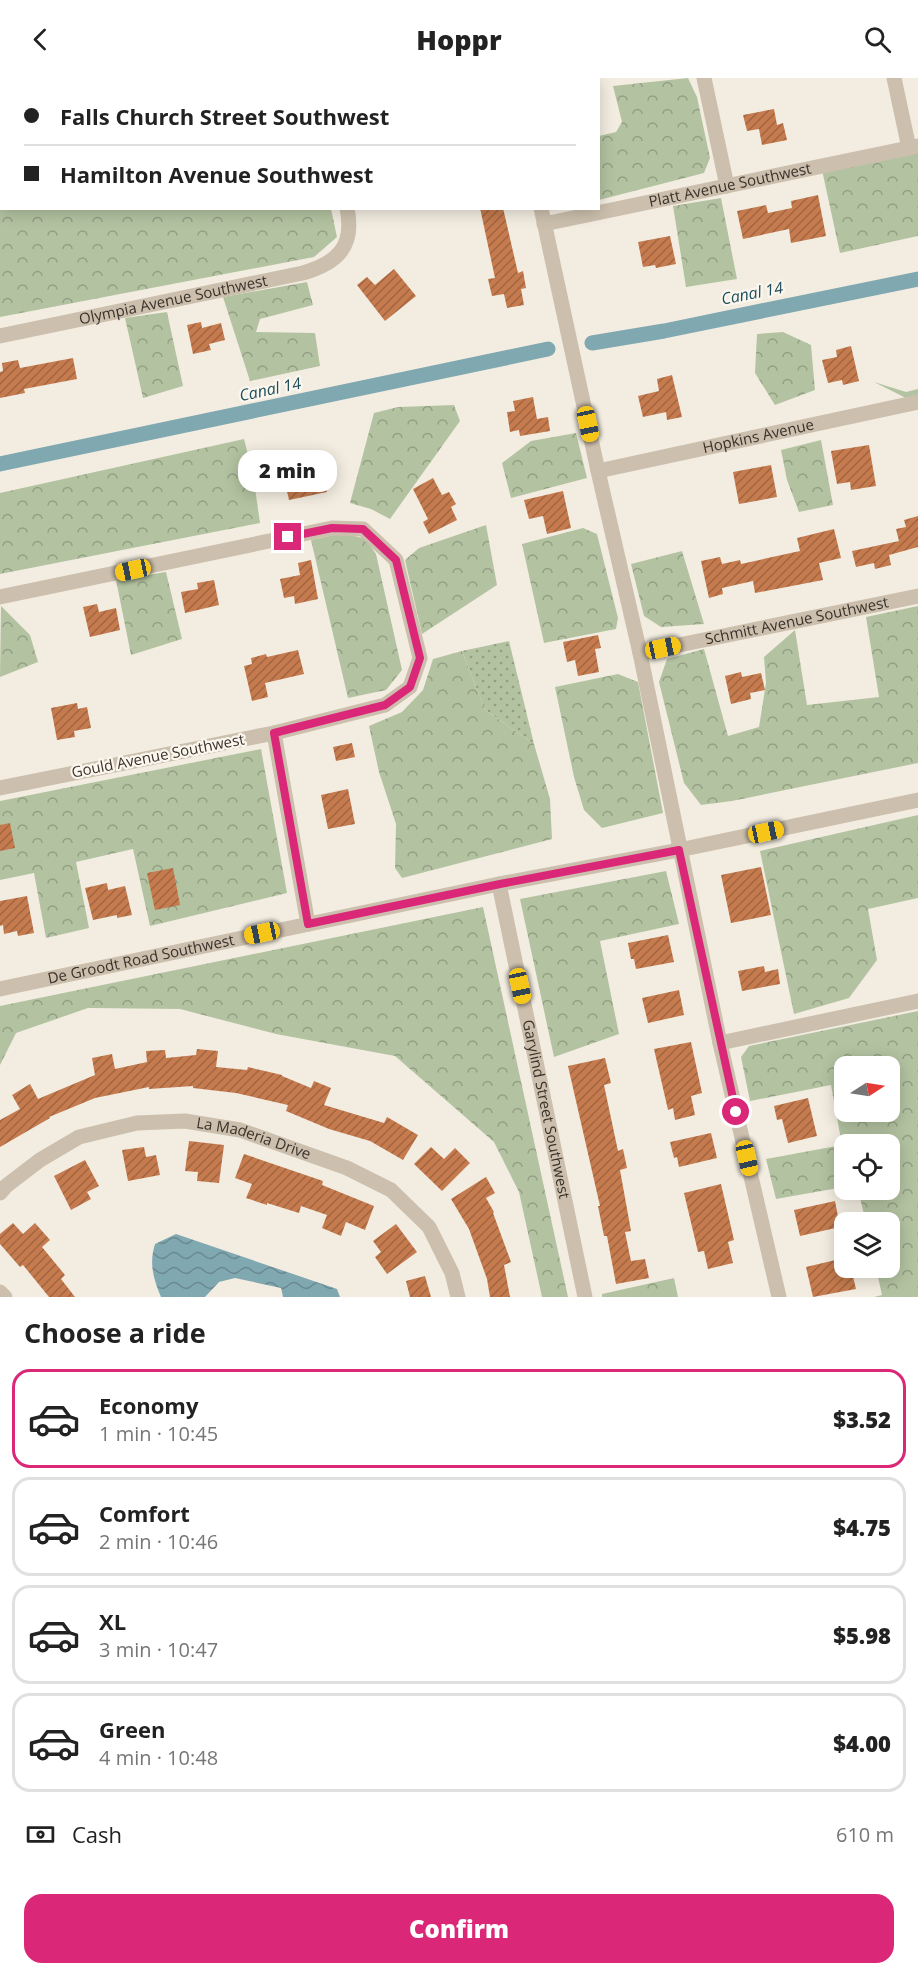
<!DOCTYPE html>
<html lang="en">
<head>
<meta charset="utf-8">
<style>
  body { margin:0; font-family:"Open Sans",sans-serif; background:#f2f2f2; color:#222; height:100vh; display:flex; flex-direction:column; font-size:22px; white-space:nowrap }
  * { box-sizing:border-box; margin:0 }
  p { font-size:20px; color:#767676 }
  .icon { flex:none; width:33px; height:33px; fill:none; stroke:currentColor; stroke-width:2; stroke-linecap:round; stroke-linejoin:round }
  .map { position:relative; height:1219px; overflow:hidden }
  .sheet { display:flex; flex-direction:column; background:#fff; flex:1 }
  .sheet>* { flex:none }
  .hud { position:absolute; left:0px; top:0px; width:600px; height:132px; box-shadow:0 3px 15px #0003; display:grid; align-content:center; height:132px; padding:0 24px; background:#fff }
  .needle { width:39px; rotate:78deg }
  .controls { position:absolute; left:834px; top:978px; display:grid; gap:12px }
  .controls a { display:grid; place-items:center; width:66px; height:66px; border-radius:12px; background:#fff; box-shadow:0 3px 15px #0003; font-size:30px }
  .end { position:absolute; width:27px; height:27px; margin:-14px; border:8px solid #db2777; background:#fff; box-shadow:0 0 0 3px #fff }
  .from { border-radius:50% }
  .bubble { position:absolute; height:42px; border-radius:18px; background:#fff; box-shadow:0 3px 15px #0003; font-size:20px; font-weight:800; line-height:42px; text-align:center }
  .car { position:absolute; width:18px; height:36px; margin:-18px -9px; border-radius:8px; box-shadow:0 0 4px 2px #0007; background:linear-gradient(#f5c518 24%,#345 0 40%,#f5c518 0 76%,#345 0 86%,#f5c518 0) }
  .hud b { display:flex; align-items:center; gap:21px; height:57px; font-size:22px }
  .hud b+b { border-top:2px solid #e0e0e0 }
  .hud i { width:15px; height:15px; background:#222 }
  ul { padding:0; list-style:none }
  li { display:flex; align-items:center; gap:18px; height:99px; margin:0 12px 9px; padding:0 12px; border:3px solid #e0e0e0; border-radius:18px }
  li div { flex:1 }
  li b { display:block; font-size:22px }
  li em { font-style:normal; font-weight:800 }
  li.active { border-color:#db2777 }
  li>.icon { width:54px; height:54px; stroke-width:1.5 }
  h2 { padding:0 24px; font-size:27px; line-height:72px }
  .pay { display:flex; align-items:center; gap:15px; height:66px; padding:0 24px; font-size:22px }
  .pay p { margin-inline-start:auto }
  .action { display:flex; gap:12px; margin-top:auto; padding:12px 24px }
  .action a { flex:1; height:69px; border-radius:18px; background:#db2777; color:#fff; font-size:24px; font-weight:800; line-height:69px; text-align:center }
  header { display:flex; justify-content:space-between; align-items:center; height:78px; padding:0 24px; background:#fff; font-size:27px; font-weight:800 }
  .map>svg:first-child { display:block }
  .grass { fill:url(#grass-dots) }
  .forest { fill:url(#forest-crowns); fill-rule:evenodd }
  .water { fill:url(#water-waves) }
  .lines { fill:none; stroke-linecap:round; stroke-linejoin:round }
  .canal { stroke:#80a8b1; stroke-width:15 }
  .building { fill:url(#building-hatch) }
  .minor { stroke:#ccbfad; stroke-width:15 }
  .route { stroke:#db2777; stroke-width:8 }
  .labels { text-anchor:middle; stroke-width:4.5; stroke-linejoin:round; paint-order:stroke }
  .street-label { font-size:15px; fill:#3a322b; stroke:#fbf7ee }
  .water-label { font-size:16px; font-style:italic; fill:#21505c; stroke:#fbf7ee }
</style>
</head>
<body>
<header><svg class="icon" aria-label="back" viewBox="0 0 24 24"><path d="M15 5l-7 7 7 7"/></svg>Hoppr<svg class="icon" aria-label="search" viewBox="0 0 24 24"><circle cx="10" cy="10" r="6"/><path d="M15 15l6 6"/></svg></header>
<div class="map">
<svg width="918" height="1219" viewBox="0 0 918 1219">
  <defs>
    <pattern id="grass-dots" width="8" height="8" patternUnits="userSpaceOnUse" patternTransform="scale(1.5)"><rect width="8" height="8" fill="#b3c3a1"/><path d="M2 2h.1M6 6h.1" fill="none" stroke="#939f83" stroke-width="1.8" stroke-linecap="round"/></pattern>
    <pattern id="forest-crowns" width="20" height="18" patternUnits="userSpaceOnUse" patternTransform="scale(1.5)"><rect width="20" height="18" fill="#b3c3a1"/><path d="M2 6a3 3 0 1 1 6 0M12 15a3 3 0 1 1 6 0" fill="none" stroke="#939f83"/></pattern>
    <pattern id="water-waves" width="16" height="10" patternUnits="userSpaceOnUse" patternTransform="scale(1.5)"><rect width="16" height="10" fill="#80a8b1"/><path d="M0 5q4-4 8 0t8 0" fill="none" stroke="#6a8990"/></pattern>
    <pattern id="building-hatch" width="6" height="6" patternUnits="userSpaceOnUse" patternTransform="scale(1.5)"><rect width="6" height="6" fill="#c57b4e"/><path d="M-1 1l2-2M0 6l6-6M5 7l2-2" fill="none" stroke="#a16541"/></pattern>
  </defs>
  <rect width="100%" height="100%" fill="#f3ede1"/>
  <path class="grass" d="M509 563 534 666 485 632 462 573Z"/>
  <path class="forest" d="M0 0H110L2 2 0 54Z
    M193 0H303V1L193 2Z
    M688 0 697 19 710 80 704 95 599 122V58L616 54 622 44 613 8Z
    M918 74V158L840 175 822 92Z
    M0 77H1L2 130 331 131 337 159 314 179 0 239Z
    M721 120 737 201 686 209 673 128Z
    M307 204 313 227 260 241 256 254 315 255 320 288 250 303 223 219Z
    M167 234 183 308 143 320 125 240Z
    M783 254 811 267 815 312 775 327 755 295 757 256Z
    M874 304 906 314 918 311V326Z
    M454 327 460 343 390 441 371 431 350 425 374 335 398 329Z
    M576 355 587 400 511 420 502 385 531 363Z
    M244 361 253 396 260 445 0 496V415Z
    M821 362 833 427 799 434 787 402 781 372Z
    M486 447 497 507 422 556 405 482 419 470Z
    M583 450 597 456 618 540 616 551 544 565 522 466Z
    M343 455 366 461 376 476 402 592 386 612 348 620 311 462Z
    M682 473 704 546 661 549 644 538 631 486Z
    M166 494 182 561 131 577 116 502Z
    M1 528 30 557 38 584 0 599Z
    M918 528V685L732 723 701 727 684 705 659 604 667 581 704 571 728 658 759 649 766 605 764 579 795 552 807 627 879 619 866 539Z
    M462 573 485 632 534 666 550 721 552 761 402 800 395 790 396 746 379 694 369 648 402 634 423 612 433 581Z
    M618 596 638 604 663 735 602 750 584 732 574 699 555 609Z
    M261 671 287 815 150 848 133 771 76 784 89 850 46 860 34 795 0 802V723Z
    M918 737V820L868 831 877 882 849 920 794 936 760 773Z
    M666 793 679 846 600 863 619 956 554 979 520 821Z
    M483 829 568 1219H542L519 1114 494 1064 395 978 276 956 180 931 88 930 16 955 0 987V928Z
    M918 933V1219H874L882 1217 876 1190H890V1144H866L858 1112H890V1066H844V1109L776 1121 766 1081 842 1067 831 1007 750 1023 741 979 749 968ZM844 988H890V1034H844Z
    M674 1200 678 1219H602V1216Z"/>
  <path class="water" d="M176 1156 337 1211 340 1219H283L281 1210 235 1200 219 1204 205 1219H161C153 1200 149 1185 155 1166Z"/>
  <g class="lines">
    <path class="canal" d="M592 265 664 253 918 201
      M0 386 548 271"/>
  </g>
  <path class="building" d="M774 31 777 47 783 45 787 62 762 67 759 51 747 53 743 37Z
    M818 117 826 158 791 165 789 151 743 161 737 133 766 127 768 135 792 130 791 123Z
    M480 130H503L518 195 523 193 526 210 521 211 524 227 507 230 504 216 492 218 488 201 495 200Z
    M670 158 676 186 656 190 655 187 643 189 638 164Z
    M394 191 416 218 385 243 357 207 367 199 375 207Z
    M201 244 202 250 221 245 225 262 209 266 211 272 193 276 187 247Z
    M851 268 859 303 843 307 842 302 828 305 822 282 837 279 836 272Z
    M73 280 77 301 24 311 25 315 0 320V294L3 293 2 285 18 282 20 290Z
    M672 297 682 339 667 342 666 334 643 339 638 318 659 313 657 301Z
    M533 319 537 341 548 339 550 353 520 358 519 352 510 354 507 334 515 333 513 323Z
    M869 367 876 408 851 412 850 404 837 406 831 373Z
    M320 383 327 414 289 422 282 391Z
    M771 387 777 419 739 426 733 394Z
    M433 400 442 417 449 414 456 426 451 429 457 442 429 456 423 444 428 441 413 411Z
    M563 413 571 450 547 456 543 438 529 441 524 422Z
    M918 438V469L889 477 891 487 875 491 874 485 856 489 852 473 899 463 896 451 906 449 904 442Z
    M834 451 841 480 819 485 823 502 755 515 753 503 722 510 723 516 709 520 701 483 720 479 722 486 740 482 741 486 800 473 797 460Z
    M311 482 318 521 295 526 294 518 284 520 280 501 300 497 298 485Z
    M214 502 219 527 185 535 181 514 198 511 197 505Z
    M97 526 99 534 116 530 120 552 90 559 83 529Z
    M598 557 601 570 595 571 599 594 578 598 575 582 567 584 563 564Z
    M298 572 304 596 265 605 268 619 252 623 244 588 252 586 251 580 266 576 267 579Z
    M741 594 742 599 761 595 765 612 750 615 751 621 731 626 725 598Z
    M77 625 78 631 87 629 91 650 74 653 75 659 57 662 51 630Z
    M352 665 355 679 336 683 333 669Z
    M348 711 355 746 328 751 321 717Z
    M10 745 15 770 0 773V747Z
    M761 789 771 837 731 845 721 797Z
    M173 790 180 827 155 832 147 795Z
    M107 805 108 812 125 808 132 837 117 840V837L93 842 85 810Z
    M27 818 34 855 18 858 17 853 4 856 3 847 0 848V823Z
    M668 857 674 884 636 891 634 881H631L628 865Z
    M764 888 765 894 778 891 780 906 742 913 738 893Z
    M679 912 684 937 648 945 642 920Z
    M691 964 702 1015 691 1018 695 1037 675 1042 673 1030 668 1032 654 971Z
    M197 971 218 973 216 989 247 992 248 989 282 997V998L311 1010 314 1003 331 1010 324 1027 384 1045 387 1039 418 1057 403 1082 370 1063 329 1051 286 1033 288 1027 236 1015 193 1010V1008L149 1011V1009L95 1020 49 1039 50 1040 0 1069V1042L20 1031 12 1017 30 1006 38 1021 95 997 92 980 112 976 115 991 147 984 146 973 165 972 166 980 196 977Z
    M605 980 611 1005 604 1007 618 1073 623 1071 627 1090 620 1092 631 1153 625 1154 631 1183 645 1181 649 1200 616 1206 607 1158H604L598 1128H600L568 988Z
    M808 1020 817 1058 788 1065 782 1041 777 1042 774 1028Z
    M711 1055 717 1080 679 1089 677 1079 674 1080 670 1064Z
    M189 1063 224 1067 219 1105 197 1103 198 1094 185 1093Z
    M144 1069 146 1079 156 1077 160 1097 128 1103 122 1072Z
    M431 1069 444 1081 455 1070 470 1085 442 1113 414 1086Z
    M244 1076 323 1103 322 1107 374 1128 365 1152 346 1144 341 1158 322 1150 327 1137 301 1128 299 1135 267 1125V1127L246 1120 252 1106 235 1100Z
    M85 1082 99 1108 87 1114 91 1121 71 1132 54 1098Z
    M486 1099 495 1115 486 1120 494 1134 493 1135 511 1184 504 1187 510 1219H490L487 1201 469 1151 451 1121Z
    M721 1106 734 1162 728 1164 733 1185 708 1191 704 1173 698 1174 684 1115Z
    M835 1123 840 1149 800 1158 794 1132Z
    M13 1145 23 1156 35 1145 50 1162 42 1169 65 1197 61 1201 75 1219H49L23 1187 20 1189 0 1166V1156Z
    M396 1146 417 1174 387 1196 375 1179 381 1174 373 1163Z
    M844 1180V1190H851L856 1211 813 1219 806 1189Z
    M425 1198 431 1219H410L406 1203Z"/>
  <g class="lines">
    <g class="minor">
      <path d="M127 0V2"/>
      <path d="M321 0V2"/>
      <path d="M513 0V2"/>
      <path d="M704 0 727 108"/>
      <path d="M894 0 909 70"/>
      <path d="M0 66H2"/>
      <path d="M541 130 598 393 640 575 720 965 779 1219"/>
      <path id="s1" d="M544 146 918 68"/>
      <path id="s2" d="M0 258 303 195C337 185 355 169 347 130"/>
      <path id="s3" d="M598 393 918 324"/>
      <path d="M0 519 332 450 363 451 396 482 420 580 410 609 385 627 274 655 0 710"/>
      <path id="s4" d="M640 575 918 518"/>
      <path d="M274 655 308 846"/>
      <path id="s5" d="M499 806 585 1219"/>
      <path id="s6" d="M0 911 499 806 679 772 918 722"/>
      <path d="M720 965 918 923"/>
      <path id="s7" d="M0 1115 6 1108 40 1082 79 1059 137 1045 185 1043 240 1052 347 1090 391 1112 429 1149 452 1195 458 1219"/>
      <path d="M0 1214 5 1219"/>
    </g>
  </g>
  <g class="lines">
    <path class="route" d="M288 459 332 450 363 451 396 482 420 580 410 609 385 627 274 655 308 846 500 806 679 772 736 1034"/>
  </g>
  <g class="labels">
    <g class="street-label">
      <text dy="5" stroke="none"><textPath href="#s1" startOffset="190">Platt Avenue Southwest</textPath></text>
      <text dy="5" stroke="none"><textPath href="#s2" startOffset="177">Olympia Avenue Southwest</textPath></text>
      <text dy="5" stroke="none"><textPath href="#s3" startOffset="164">Hopkins Avenue</textPath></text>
      <text dy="5" stroke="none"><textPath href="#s4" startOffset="160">Schmitt Avenue Southwest</textPath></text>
      <text transform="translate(158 678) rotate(-11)" y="5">Gould Avenue Southwest</text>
      <text dy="5" stroke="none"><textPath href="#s6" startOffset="144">De Groodt Road Southwest</textPath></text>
      <text dy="5" stroke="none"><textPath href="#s5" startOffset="230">Garylind Street Southwest</textPath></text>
      <text dy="5" stroke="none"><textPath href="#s7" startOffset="276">La Maderia Drive</textPath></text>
    </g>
    <g class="water-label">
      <text transform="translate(752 215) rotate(-11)" y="6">Canal 14</text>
      <text transform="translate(270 311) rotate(-12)" y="6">Canal 14</text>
    </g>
  </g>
</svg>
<div class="controls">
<a><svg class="needle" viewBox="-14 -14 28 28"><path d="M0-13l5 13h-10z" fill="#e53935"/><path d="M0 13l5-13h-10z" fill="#767676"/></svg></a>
<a><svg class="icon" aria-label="locate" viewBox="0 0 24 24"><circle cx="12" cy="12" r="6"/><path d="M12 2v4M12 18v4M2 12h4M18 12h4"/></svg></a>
<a><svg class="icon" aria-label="layers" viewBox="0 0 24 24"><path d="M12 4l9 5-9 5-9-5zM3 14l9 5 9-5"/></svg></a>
</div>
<i class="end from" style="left:736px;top:1034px"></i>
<i class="end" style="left:288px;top:459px"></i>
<div class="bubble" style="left:238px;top:372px;width:99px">2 min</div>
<i class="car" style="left:588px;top:346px;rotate:168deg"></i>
<i class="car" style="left:133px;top:492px;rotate:258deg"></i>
<i class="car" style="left:663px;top:570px;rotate:78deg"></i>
<i class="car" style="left:766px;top:754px;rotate:78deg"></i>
<i class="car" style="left:262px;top:855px;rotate:258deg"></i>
<i class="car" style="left:520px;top:908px;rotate:168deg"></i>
<i class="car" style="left:747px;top:1080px;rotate:167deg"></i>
<div class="hud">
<b><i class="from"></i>Falls Church Street Southwest</b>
<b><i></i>Hamilton Avenue Southwest</b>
</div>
</div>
<section class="sheet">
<h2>Choose a ride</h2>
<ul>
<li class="active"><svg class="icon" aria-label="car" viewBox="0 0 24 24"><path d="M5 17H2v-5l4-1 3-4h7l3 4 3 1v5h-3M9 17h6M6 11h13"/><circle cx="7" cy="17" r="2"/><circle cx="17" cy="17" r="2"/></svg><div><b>Economy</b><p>1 min · 10:45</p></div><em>$3.52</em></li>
<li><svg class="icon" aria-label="car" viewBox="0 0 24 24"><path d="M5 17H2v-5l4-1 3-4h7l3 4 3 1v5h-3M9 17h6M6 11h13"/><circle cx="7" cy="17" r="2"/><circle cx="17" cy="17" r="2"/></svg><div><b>Comfort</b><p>2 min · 10:46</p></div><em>$4.75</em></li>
<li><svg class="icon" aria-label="car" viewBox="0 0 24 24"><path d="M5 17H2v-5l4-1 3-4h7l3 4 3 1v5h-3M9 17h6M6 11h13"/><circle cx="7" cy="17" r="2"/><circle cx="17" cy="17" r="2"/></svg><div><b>XL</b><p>3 min · 10:47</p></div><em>$5.98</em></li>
<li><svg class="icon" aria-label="car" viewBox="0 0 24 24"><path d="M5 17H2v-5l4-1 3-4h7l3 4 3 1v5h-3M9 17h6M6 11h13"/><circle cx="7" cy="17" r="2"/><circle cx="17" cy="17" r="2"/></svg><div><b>Green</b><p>4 min · 10:48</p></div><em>$4.00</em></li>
</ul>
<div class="pay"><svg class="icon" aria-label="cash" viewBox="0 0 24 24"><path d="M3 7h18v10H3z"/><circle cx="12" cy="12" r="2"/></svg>Cash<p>610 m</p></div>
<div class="action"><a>Confirm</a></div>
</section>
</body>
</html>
